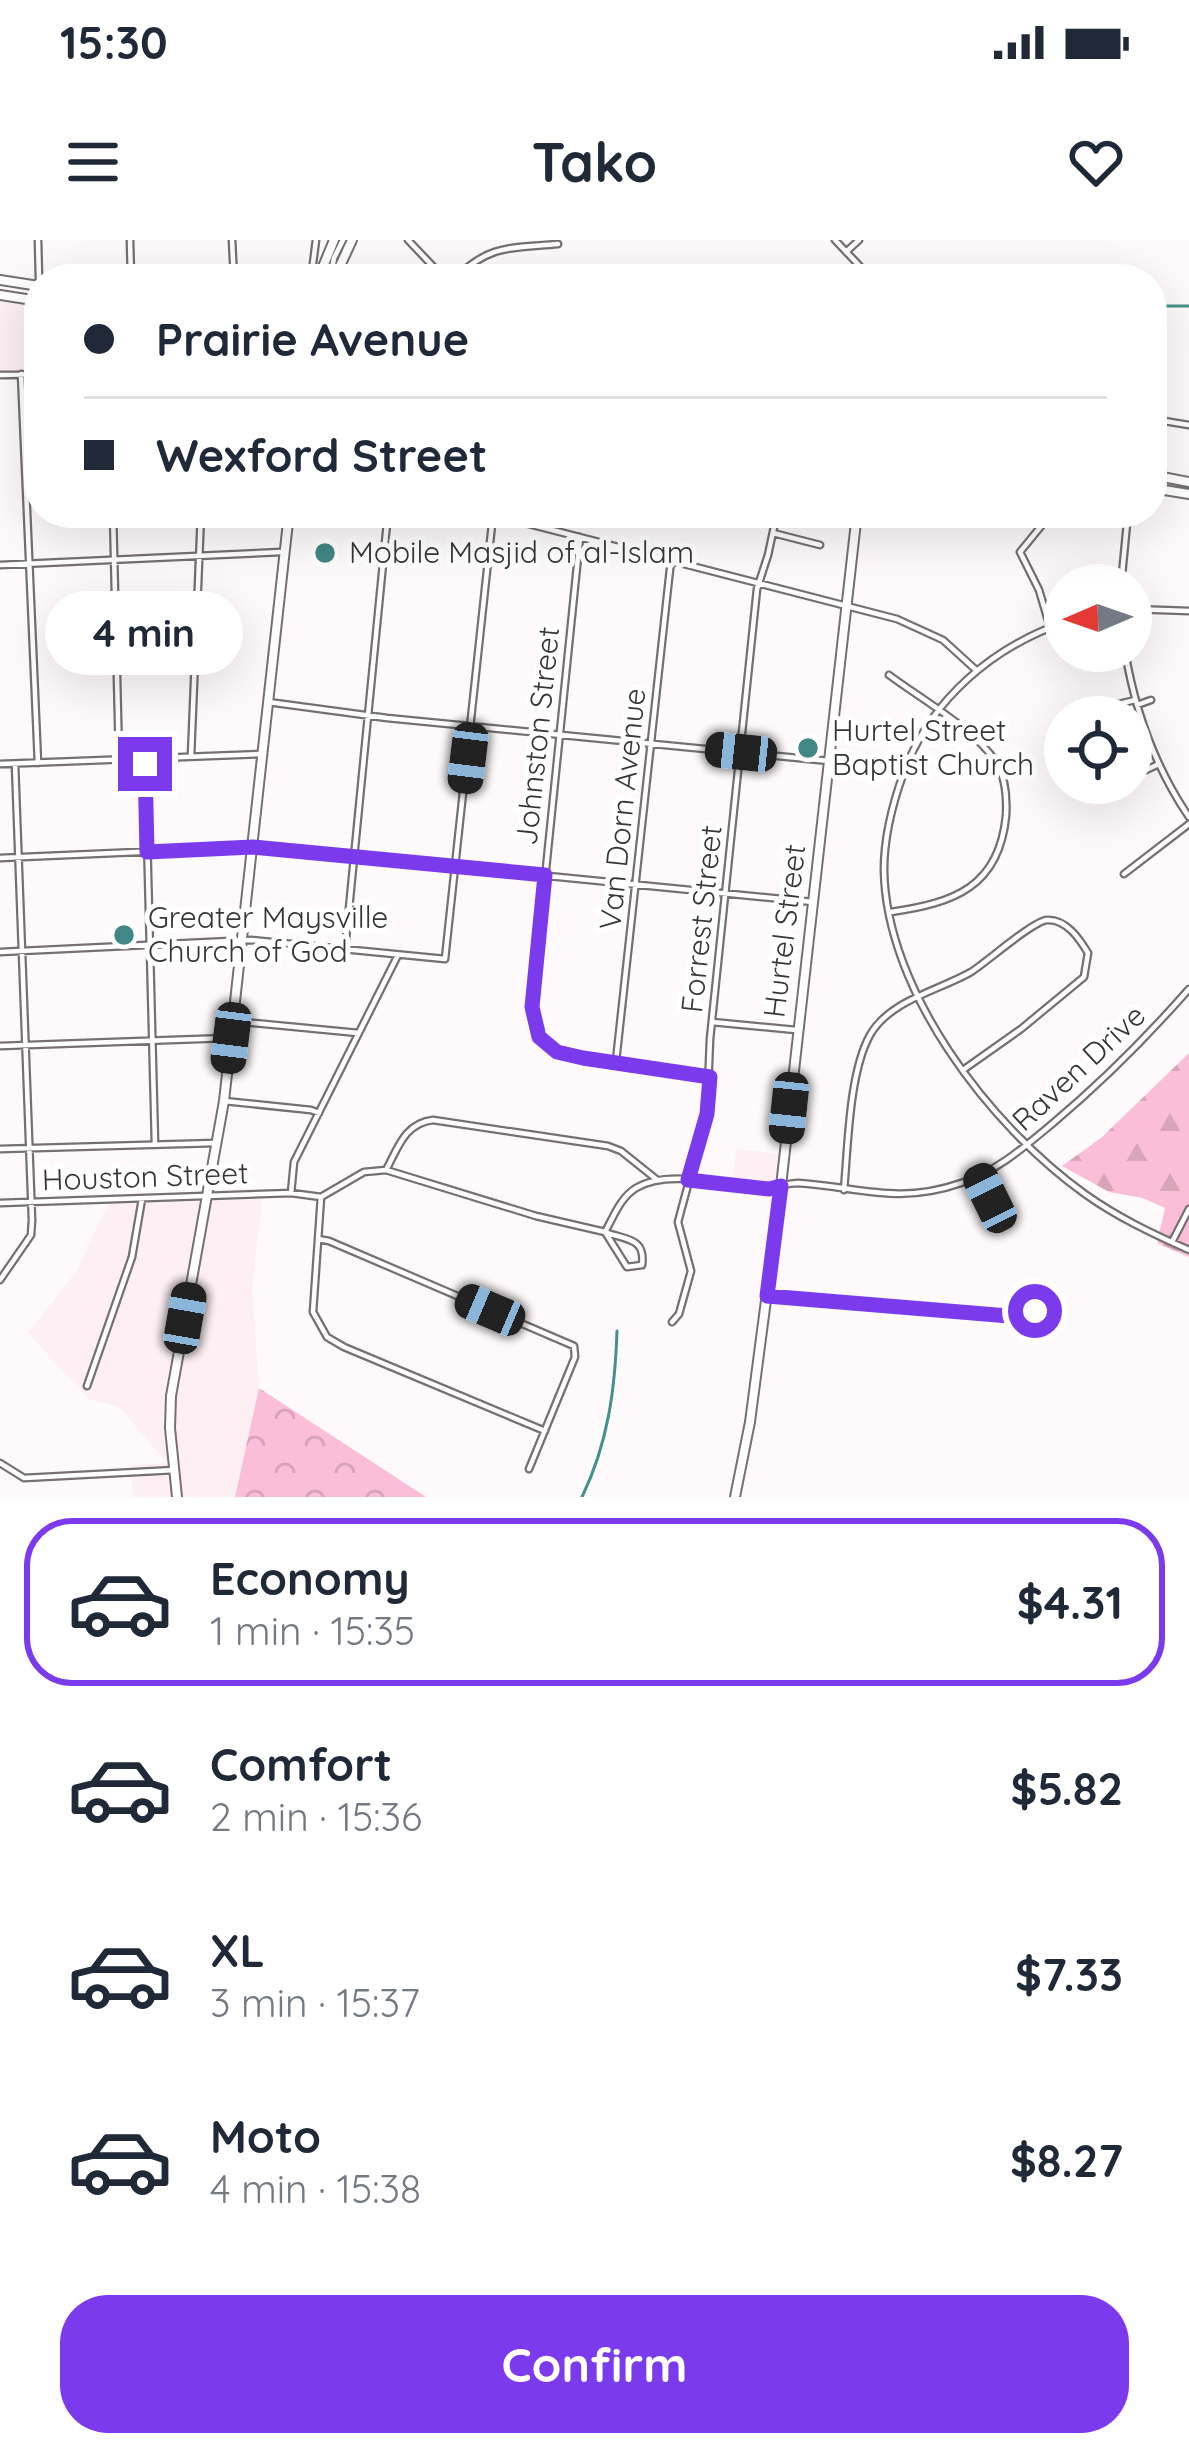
<!DOCTYPE html>
<html lang="en">
<head>
<meta charset="utf-8">
<style>
  body { margin:0; font-family:Quicksand,sans-serif; background:#f6f6f7; color:#1f2937; height:100vh; display:flex; flex-direction:column; font-size:45px; white-space:nowrap }
  * { box-sizing:border-box; margin:0 }
  p { font-size:39px; color:#747a83 }
  .icon { flex:none; width:66px; height:66px; fill:none; stroke:currentColor; stroke-width:2; stroke-linecap:round; stroke-linejoin:round }
  .map { position:relative; height:1257px; overflow:hidden }
  .sheet { display:flex; flex-direction:column; background:#fff; flex:1 }
  .sheet>* { flex:none }
  .banner { position:absolute; left:24px; top:24px; width:1143px; height:264px; border-radius:48px; box-shadow:0 12px 48px #0002; display:grid; align-content:center; height:264px; padding:0 60px; background:#fff }
  .needle { width:78px; rotate:268deg }
  .buttons { position:absolute; left:1044px; top:324px; display:grid; gap:24px }
  .buttons a { display:grid; place-items:center; width:108px; height:108px; border-radius:50%; background:#fff; box-shadow:0 12px 48px #0002; font-size:60px }
  .end { position:absolute; width:54px; height:54px; margin:-27px; border:15px solid #7c3aed; background:#fff; box-shadow:0 0 0 6px #fff }
  .from { border-radius:50% }
  .bubble { position:absolute; height:84px; border-radius:42px; background:#fff; box-shadow:0 12px 48px #0002; font-size:39px; font-weight:700; line-height:84px; text-align:center }
  .car { position:absolute; width:36px; height:72px; margin:-36px -18px; border-radius:15px; box-shadow:0 0 9px 3px #0007; background:linear-gradient(#222 24%,#8ab4d8 0 40%,#222 0 76%,#8ab4d8 0 86%,#222 0) }
  .banner b { display:flex; align-items:center; gap:42px; height:114px; font-size:45px }
  .banner b+b { border-top:3px solid #e0e1e3 }
  .banner i { width:30px; height:30px; background:#1f2937 }
  ul { padding:21px 0 0; list-style:none }
  li { display:flex; align-items:center; gap:36px; height:168px; margin:0 24px 18px; padding:0 36px; border:6px solid transparent; border-radius:48px }
  li div { flex:1 }
  li b { display:block; font-size:45px }
  li em { font-style:normal; font-weight:700 }
  li.active { border-color:#7c3aed }
  li>.icon { width:108px; height:108px; stroke-width:1.5 }
  .action { display:flex; gap:24px; margin-top:auto; padding:24px 60px }
  .action a { flex:1; height:138px; border-radius:48px; background:#7c3aed; color:#fff; font-size:48px; font-weight:700; line-height:138px; text-align:center }
  .status { display:flex; justify-content:space-between; align-items:center; height:84px; padding:0 60px; background:#fff; direction:ltr }
  .status svg { height:33px; fill:currentColor }
  header { display:flex; justify-content:space-between; align-items:center; height:156px; padding:0 60px; background:#fff; font-size:54px; font-weight:700 }
  .map>svg:first-child { display:block }
  .built { fill:#fdeff4 }
  .forest { fill:url(#forest-firs) }
  .park { fill:url(#park-crowns) }
  .lines { fill:none; stroke-linecap:round; stroke-linejoin:round }
  .stream { stroke:#44908d; stroke-width:3 }
  .street-casing { stroke:#757072; stroke-width:9 }
  .secondary-casing { stroke:#757072; stroke-width:12 }
  .street { stroke:#fff; stroke-width:4.5 }
  .secondary { stroke:#fff; stroke-width:8 }
  .route { stroke:#7c3aed; stroke-width:15 }
  .poi-dot { fill:#408785; stroke:#fff; stroke-width:4.5 }
  .labels { text-anchor:middle; stroke-width:10; stroke-linejoin:round; paint-order:stroke }
  .poi-label { font-size:30px; fill:#383637; stroke:#fff; text-anchor:start }
  .street-label { font-size:30px; fill:#383637; stroke:#fff }
</style>
</head>
<body>
<div class="status"><b>15:30</b><svg viewBox="0 0 49 12"><path d="M0 12V9h3v3zM5 12V6h3v6zM10 12V3h3v9zM15 12V0h3v12zM26 1h20v11H26zM47 4h2v5h-2z"/></svg></div>
<header><svg class="icon" aria-label="menu" viewBox="0 0 24 24"><path d="M4 6h16M4 12h16M4 18h16"/></svg>Tako<svg class="icon" aria-label="heart" viewBox="0 0 24 24"><path d="M12 20l-8-8c-3-5 5-10 8-4 3-6 11-1 8 4z"/></svg></header>
<div class="map">
<svg width="1189" height="1257" viewBox="0 0 1189 1257">
  <defs>
    <pattern id="forest-firs" width="22" height="20" patternUnits="userSpaceOnUse" patternTransform="scale(3)"><rect width="22" height="20" fill="#fbbed8"/><path d="M5 1l3.5 6h-7zM16 11l3.5 6h-7z" fill="#d8a4ba"/></pattern>
    <pattern id="park-crowns" width="20" height="18" patternUnits="userSpaceOnUse" patternTransform="scale(3)"><rect width="20" height="18" fill="#fbbed8"/><path d="M2 6a3 3 0 1 1 6 0M12 15a3 3 0 1 1 6 0" fill="none" stroke="#d8a4ba"/></pattern>
  </defs>
  <rect width="100%" height="100%" fill="#fefafb"/>
  <path class="built" d="M0 55 39 62V134L0 135Z
    M736 909 781 914 776 944 733 942Z
    M262 959 252 1048 259 1148 235 1257H133L131 1225 167 1223 119 1167 89 1159 28 1093 76 1032 109 962Z"/>
  <path class="forest" d="M1189 813V1017L1157 1003 1165 968 1143 958 1109 952 1062 926 1101 898Z"/>
  <path class="park" d="M259 1148 426 1257H235Z"/>
  <g class="lines">
    <path class="stream" d="M1152 66H1189
      M582 1257C608 1203 615 1150 617 1091"/>
    <defs>
      <path id="street" d="M38 0 39 39
        M130 0 131 39
        M232 0 234 39
        M408 0 445 39
        M835 0 872 39
        M846 12 859 0
        M311 39 316 0
        M330 39 334 18 343 0
        M455 39C488 4 513 8 558 4
        M982 39 992 29
        M1152 99 1155 107 1152 125
        M21 134 38 523
        M0 135 39 134
        M1152 179 1189 185
        M113 273 119 519
        M486 273 897 379 943 400 976 430
        M1047 279 1020 312 1039 350 1050 387
        M773 293 820 305
        M580 297 534 746 533 778 536 790 539 797 557 812 583 818 710 837
        M0 325 282 312
        M1121 345 1128 273
        M1131 369 1189 371
        M1065 382C993 407 931 459 904 532 893 562 884 598 884 630 886 751 990 886 1085 954 1117 977 1153 994 1189 1010
        M1125 411C1135 471 1155 527 1189 577
        M889 435C921 459 975 489 996 522 1006 538 1007 559 1006 576 999 647 954 663 891 672
        M268 462 387 478 829 521
        M1137 465 1151 460
        M1066 477 1135 460
        M191 516 201 273
        M145 518 155 904
        M0 524 262 514
        M1131 537 1159 524
        M1098 552 1118 543
        M0 618 253 607 813 662
        M1124 634 1189 584
        M345 709 388 273
        M0 712 251 700 445 719 493 275
        M233 781 358 793
        M712 782 796 790
        M0 806 228 798
        M616 821 671 320
        M224 861 311 870 319 873
        M0 909 216 903
        M386 930C398 908 405 883 433 880L608 906 621 911 656 939
        M979 936 1000 980
        M844 950C848 906 849 833 870 795 890 760 938 751 971 732 988 721 1033 681 1047 680 1066 679 1079 698 1088 713L1084 737 1021 789 963 830
        M291 953 294 922 398 715
        M321 957 364 932 386 930 536 976 605 992C614 976 620 958 636 948 668 928 726 946 762 948 774 949 786 943 798 943 859 947 898 965 961 943 997 931 1023 908 1052 884 1102 842 1146 798 1189 749
        M321 957 313 1072 327 1097 344 1107 545 1191
        M0 963 291 953 321 957
        M605 992C625 1000 646 997 642 1025L627 1027Z
        M318 999 329 1001 574 1106 575 1117 529 1229
        M1172 1002 1189 969
        M0 1040 31 995 32 980 15 524
        M767 1056 1020 1077
        M1020 1078a9 9 0 1 1 18 0a9 9 0 1 1-18 0Z
        M672 1082 679 1074 691 1031 678 982 707 874 710 799 757 349 768 315 777 273
        M87 1146 132 1017 142 959
        M0 1223 24 1238 175 1230"/>
      <path id="secondary" d="M318 39 334 0
        M334 39 352 0
        M0 40 39 46
        M0 55 39 61
        M1152 235 1189 242
        M1152 248 1189 254
        M177 1257 170 1188 171 1156 224 861 289 273
        M735 1257 750 1182 781 946 857 273"/>
    </defs>
    <use href="#street" class="street-casing"/>
    <use href="#secondary" class="secondary-casing"/>
    <use href="#street" class="street"/>
    <use href="#secondary" class="secondary"/>
  </g>
  <g class="lines">
    <path class="route" d="M145 524 147 612 253 607 545 635 532 767 539 797 557 812 583 818 710 837 707 874 688 940 769 949 781 946 767 1056 1020 1077 1024 1070 1035 1071"/>
  </g>
  <g class="poi-dot">
    <circle cx="325" cy="313" r="12"/>
    <circle cx="808" cy="508" r="12"/>
    <circle cx="124" cy="695" r="12"/>
  </g>
  <g class="labels">
    <g class="poi-label">
      <text x="349" y="323">Mobile Masjid of al-Islam</text>
      <text x="832" y="501">Hurtel Street<tspan x="832" dy="34">Baptist Church</tspan></text>
      <text x="148" y="688">Greater Maysville<tspan x="148" dy="34">Church of God</tspan></text>
    </g>
    <g class="street-label">
      <text transform="translate(538 496) rotate(-84)" y="10">Johnston Street</text>
      <text transform="translate(623 569) rotate(-84)" y="10">Van Dorn Avenue</text>
      <text transform="translate(702 679) rotate(-84)" y="10">Forrest Street</text>
      <text transform="translate(785 691) rotate(-83)" y="10">Hurtel Street</text>
      <text transform="translate(1079 828) rotate(-43)" y="10">Raven Drive</text>
      <text transform="translate(145 937) rotate(-2)" y="10">Houston Street</text>
    </g>
  </g>
</svg>
<div class="buttons">
<a><svg class="needle" viewBox="-14 -14 28 28"><path d="M0-13l5 13h-10z" fill="#e53935"/><path d="M0 13l5-13h-10z" fill="#747a83"/></svg></a>
<a><svg class="icon" aria-label="locate" viewBox="0 0 24 24"><circle cx="12" cy="12" r="6"/><path d="M12 2v4M12 18v4M2 12h4M18 12h4"/></svg></a>
</div>
<i class="end from" style="left:1035px;top:1071px"></i>
<i class="end" style="left:145px;top:524px"></i>
<div class="bubble" style="left:45px;top:351px;width:198px">4 min</div>
<i class="car" style="left:741px;top:512px;rotate:276deg"></i>
<i class="car" style="left:468px;top:518px;rotate:187deg"></i>
<i class="car" style="left:231px;top:798px;rotate:187deg"></i>
<i class="car" style="left:789px;top:868px;rotate:186deg"></i>
<i class="car" style="left:990px;top:958px;rotate:334deg"></i>
<i class="car" style="left:490px;top:1070px;rotate:293deg"></i>
<i class="car" style="left:185px;top:1078px;rotate:10deg"></i>
<div class="banner">
<b><i class="from"></i>Prairie Avenue</b>
<b><i></i>Wexford Street</b>
</div>
</div>
<section class="sheet">
<ul>
<li class="active"><svg class="icon" aria-label="car" viewBox="0 0 24 24"><path d="M5 17H2v-5l4-1 3-4h7l3 4 3 1v5h-3M9 17h6M6 11h13"/><circle cx="7" cy="17" r="2"/><circle cx="17" cy="17" r="2"/></svg><div><b>Economy</b><p>1 min · 15:35</p></div><em>$4.31</em></li>
<li><svg class="icon" aria-label="car" viewBox="0 0 24 24"><path d="M5 17H2v-5l4-1 3-4h7l3 4 3 1v5h-3M9 17h6M6 11h13"/><circle cx="7" cy="17" r="2"/><circle cx="17" cy="17" r="2"/></svg><div><b>Comfort</b><p>2 min · 15:36</p></div><em>$5.82</em></li>
<li><svg class="icon" aria-label="car" viewBox="0 0 24 24"><path d="M5 17H2v-5l4-1 3-4h7l3 4 3 1v5h-3M9 17h6M6 11h13"/><circle cx="7" cy="17" r="2"/><circle cx="17" cy="17" r="2"/></svg><div><b>XL</b><p>3 min · 15:37</p></div><em>$7.33</em></li>
<li><svg class="icon" aria-label="car" viewBox="0 0 24 24"><path d="M5 17H2v-5l4-1 3-4h7l3 4 3 1v5h-3M9 17h6M6 11h13"/><circle cx="7" cy="17" r="2"/><circle cx="17" cy="17" r="2"/></svg><div><b>Moto</b><p>4 min · 15:38</p></div><em>$8.27</em></li>
</ul>
<div class="action"><a>Confirm</a></div>
</section>
</body>
</html>
